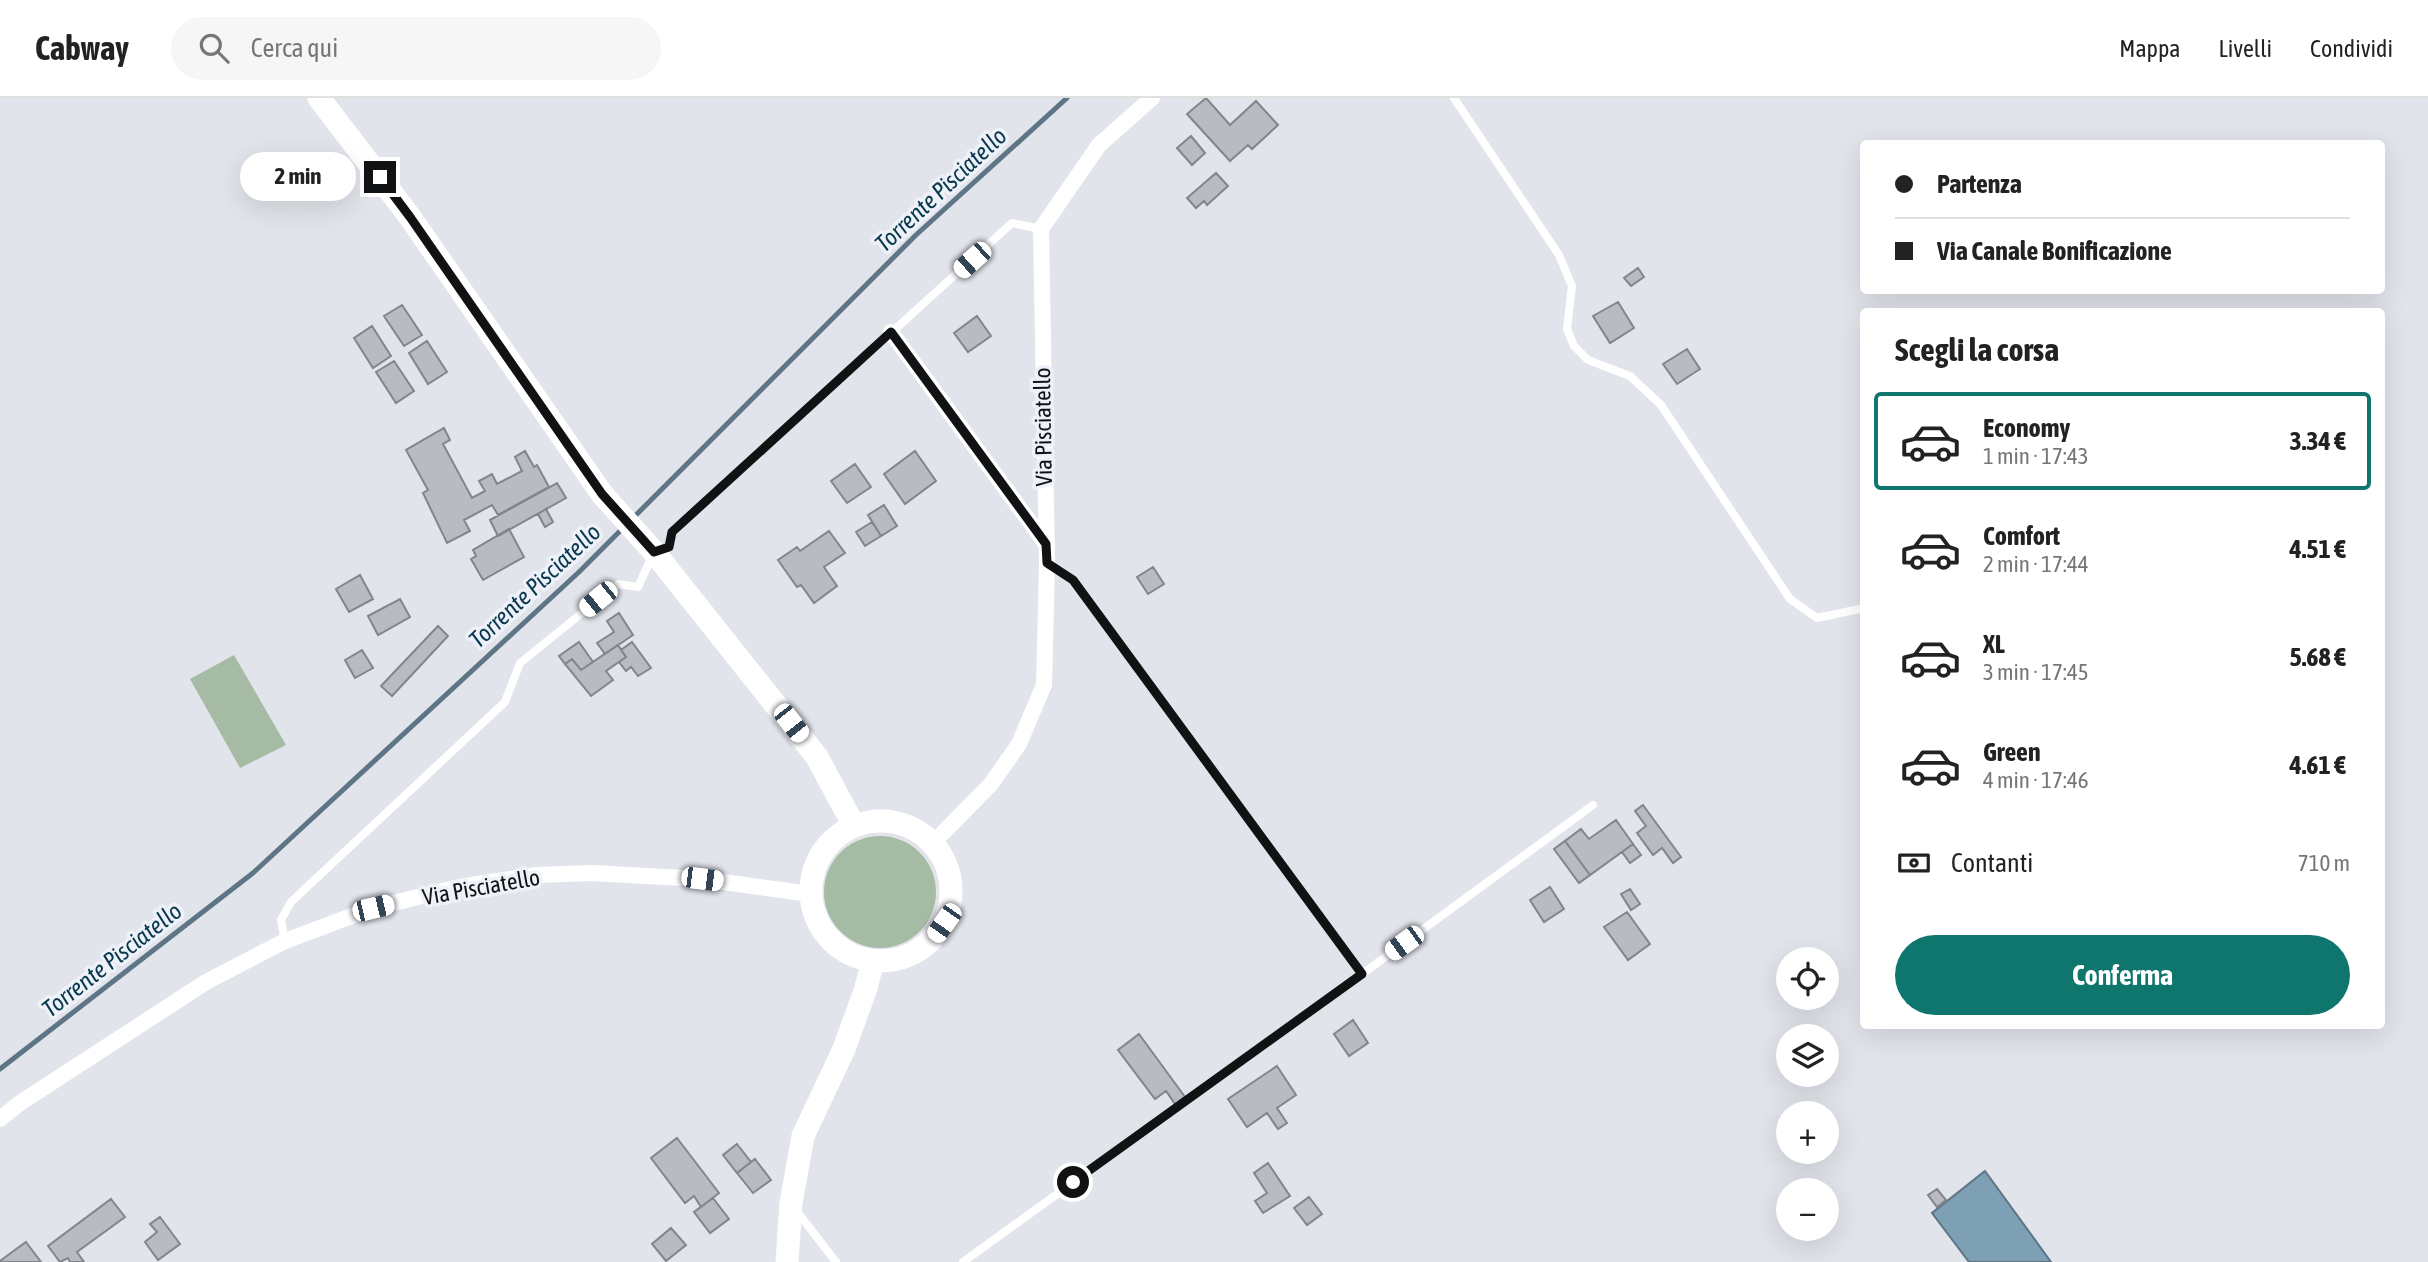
<!DOCTYPE html>
<html lang="it">
<head>
<meta charset="utf-8">
<style>
  body { margin:0; font-family:"Asap Condensed",sans-serif; background:#f6f6f6; color:#222; height:100vh; display:flex; flex-direction:column; font-size:26px; white-space:nowrap }
  * { box-sizing:border-box; margin:0 }
  p { font-size:23px; color:#767676 }
  .icon { flex:none; width:38px; height:38px; fill:none; stroke:currentColor; stroke-width:2; stroke-linecap:round; stroke-linejoin:round }
  .map { position:relative; flex:1; overflow:hidden }
  .panel { position:absolute; left:1860px; top:210px; width:525px; height:721px; display:flex; flex-direction:column; background:#fff; border-radius:7px; box-shadow:0 7px 28px #0002 }
  .panel>* { flex:none }
  .banner { position:absolute; left:1860px; top:42px; width:525px; height:154px; border-radius:7px; box-shadow:0 7px 28px #0002; display:grid; align-content:center; height:154px; padding:0 35px; background:#fff }
  .tools { position:absolute; left:1776px; top:849px; display:grid; gap:14px }
  .tools a { display:grid; place-items:center; width:63px; height:63px; border-radius:50%; background:#fff; box-shadow:0 7px 28px #0002; font-size:35px }
  .end { position:absolute; width:32px; height:32px; margin:-16px; border:9px solid #111214; background:#fff; box-shadow:0 0 0 4px #fff }
  .from { border-radius:50% }
  .bubble { position:absolute; height:49px; border-radius:24px; background:#fff; box-shadow:0 7px 28px #0002; font-size:23px; font-weight:700; line-height:49px; text-align:center }
  .car { position:absolute; width:21px; height:42px; margin:-21px -10px; border-radius:9px; box-shadow:0 0 5px 2px #0007; background:linear-gradient(#fff 24%,#345 0 40%,#fff 0 76%,#345 0 86%,#fff 0) }
  .banner b { display:flex; align-items:center; gap:24px; height:66px; font-size:26px }
  .banner b+b { border-top:2px solid #e0e0e0 }
  .banner i { width:18px; height:18px; background:#222 }
  ul { padding:0; list-style:none }
  li { display:flex; align-items:center; gap:21px; height:98px; margin:0 14px 10px; padding:0 21px; border:4px solid transparent; border-radius:7px }
  li div { flex:1 }
  li b { display:block; font-size:26px }
  li em { font-style:normal; font-weight:700 }
  li.active { border-color:#0f766e }
  li>.icon { width:63px; height:63px; stroke-width:1.5 }
  h2 { padding:0 35px; font-size:32px; line-height:84px }
  .pay { display:flex; align-items:center; gap:18px; height:77px; padding:0 35px; font-size:26px }
  .pay p { margin-inline-start:auto }
  .primary-button { display:flex; gap:14px; margin-top:auto; padding:14px 35px }
  .primary-button a { flex:1; height:80px; border-radius:42px; background:#0f766e; color:#fff; font-size:28px; font-weight:700; line-height:80px; text-align:center }
  header { display:flex; align-items:center; gap:42px; box-sizing:border-box; height:98px; padding:0 35px; background:#fff; border-bottom:2px solid #e0e0e0 }
  header strong { font-size:33px }
  nav { display:flex; gap:38px; margin-inline-start:auto; font-size:24px }
  .search { width:490px; height:63px; background:#f6f6f6; display:flex; align-items:center; gap:18px; box-sizing:border-box; padding:0 24px; border-radius:38px; color:#767676; font-size:26px }
  .map>svg:first-child { display:block }
  .green { fill:#a5bba4 }
  .water { fill:#7ea0b4; stroke:#5d7584; stroke-width:2 }
  .lines { fill:none; stroke-linecap:round; stroke-linejoin:round }
  .stream { stroke:#5d7584; stroke-width:5 }
  .building { fill:#b9bbc2; stroke:#83858b; stroke-width:2 }
  .lane { stroke:#fff; stroke-width:8 }
  .street { stroke:#fff; stroke-width:16 }
  .secondary { stroke:#fff; stroke-width:23 }
  .route { stroke:#111214; stroke-width:9 }
  .labels { text-anchor:middle; stroke-width:7; stroke-linejoin:round; paint-order:stroke }
  .street-label { font-size:23px; fill:#111214; stroke:#eff1f9 }
  .water-label { font-size:24px; font-style:italic; fill:#07384e; stroke:#eff1f9 }
</style>
</head>
<body>
<header>
<strong>Cabway</strong>
<div class="search"><svg class="icon" aria-label="search" viewBox="0 0 24 24"><circle cx="10" cy="10" r="6"/><path d="M15 15l6 6"/></svg>Cerca qui</div>
<nav><a>Mappa</a><a>Livelli</a><a>Condividi</a></nav>
</header>
<div class="map">
<svg width="2428" height="1164" viewBox="0 0 2428 1164">
  <rect width="100%" height="100%" fill="#e2e4eb"/>
  <path class="green" d="M234 557 286 647 240 670 190 581Z
    M824 794a56 56 0 1 1 112 0a56 56 0 1 1-112 0Z"/>
  <path class="water" d="M1985 1073 2051 1164H1969L1932 1115Z"/>
  <g class="lines">
    <path class="stream" d="M632 421 916 137 1067 0
      M0 971 253 775 579 474 625 428"/>
  </g>
  <path class="building" d="M1206 0 1230 27 1256 3 1278 27 1252 51 1248 47 1230 63 1187 16Z
    M1191 38 1205 55 1192 67 1177 50Z
    M1216 75 1228 88 1207 107 1204 103 1196 110 1187 100Z
    M1638 170 1644 179 1631 188 1624 180Z
    M1618 204 1634 230 1610 245 1593 218Z
    M402 207 422 237 404 248 384 218Z
    M977 218 991 238 968 254 954 235Z
    M372 228 391 258 373 270 354 240Z
    M427 243 447 274 428 286 409 255Z
    M1687 251 1700 271 1677 286 1663 266Z
    M394 263 414 293 396 305 376 274Z
    M444 330 450 342 443 346 472 400 485 393 479 383 492 376 497 386 522 373 515 359 525 353 534 369 537 367 549 389 498 417 492 407 464 422 470 433 447 445 423 395 428 392 406 352Z
    M915 353 936 383 905 406 884 376Z
    M855 366 871 389 847 405 831 383Z
    M557 385 566 400 498 438 490 422Z
    M884 407 897 428 881 438 868 417Z
    M546 411 553 424 545 429 538 416Z
    M872 424 881 438 865 448 856 434Z
    M509 431 524 459 483 482 471 461 476 458 473 452Z
    M829 433 845 455 824 469 837 488 814 505 801 487 797 489 778 462 797 449 800 453Z
    M1153 469 1164 486 1148 496 1137 479Z
    M360 477 373 501 349 514 336 491Z
    M400 501 410 519 378 537 368 518Z
    M619 515 633 537 605 556 597 545 614 534 607 523Z
    M438 528 448 538 392 598 381 588Z
    M579 544 593 564 581 572 572 561 565 566 559 558Z
    M632 544 651 570 638 578 631 569 626 573 619 564 626 559 621 552Z
    M618 547 626 559 606 573 613 582 591 598 565 566 572 561 581 572Z
    M362 552 373 570 355 580 345 562Z
    M1643 707 1681 759 1673 765 1662 750 1653 757 1637 735 1646 728 1635 713Z
    M1616 722 1633 746 1590 777 1565 743 1581 731 1589 741Z
    M1565 743 1590 777 1579 785 1554 751Z
    M1633 746 1641 757 1630 765 1622 754Z
    M1550 789 1564 811 1544 824 1530 802Z
    M1630 791 1640 806 1631 812 1621 796Z
    M1627 814 1650 846 1628 862 1604 829Z
    M1353 922 1368 945 1349 958 1334 936Z
    M1139 936 1185 999 1175 1006 1166 993 1155 1001 1118 952Z
    M1277 968 1296 997 1277 1010 1287 1025 1278 1031 1267 1015 1247 1029 1228 1001Z
    M677 1040 719 1095 701 1109 694 1098 685 1105 651 1060Z
    M737 1046 751 1064 737 1075 723 1057Z
    M755 1061 771 1082 753 1095 737 1075Z
    M1268 1065 1290 1098 1263 1115 1255 1103 1267 1095 1254 1075Z
    M1937 1091 1946 1102 1937 1109 1928 1097Z
    M1309 1099 1322 1116 1307 1127 1294 1110Z
    M713 1100 729 1121 710 1135 694 1114Z
    M111 1101 125 1119 77 1154 84 1164H70L68 1160 60 1164 48 1148Z
    M160 1119 180 1146 158 1162 145 1144 157 1134 150 1126Z
    M671 1130 686 1147 666 1163 652 1146Z
    M26 1144 41 1164H0V1163Z"/>
  <g class="lines">
    <path class="lane" d="M1454 0 1559 157 1572 188 1567 231 1574 248 1588 262 1630 278 1661 307 1790 501 1817 520 1864 510
      M1047 465 1073 482 1362 876 1593 707
      M285 843 281 822 291 804 505 604 520 565 618 486 638 489 654 454 669 449 672 434 1012 125 1041 131
      M795 1111 836 1164
      M963 1164 1362 876"/>
    <path class="street" d="M891 234 1046 446
      M933 745 991 686 1019 646 1044 587 1047 465 1041 131 1099 47 1152 0
      M0 1021 20 1005 206 884 285 843 373 810 459 789 537 777 591 775 702 781 810 796"/>
    <path class="secondary" d="M319 0 410 119 602 396 654 454 817 659 854 728
      M811 793a70 70 0 1 1 140 0a70 70 0 1 1-140 0Z
      M787 1164 791 1105 803 1038 844 951 865 893 873 863"/>
  </g>
  <g class="lines">
    <path class="route" d="M380 79 410 119 602 396 654 454 669 449 672 434 891 234 1046 446 1047 465 1073 482 1362 876 1073 1084"/>
  </g>
  <g class="labels">
    <g class="street-label">
      <text transform="translate(1043 329) rotate(-91)" y="8">Via Pisciatello</text>
      <text transform="translate(481 789) rotate(-10)" y="8">Via Pisciatello</text>
    </g>
    <g class="water-label">
      <text transform="translate(941 92) rotate(-43)" y="8">Torrente Pisciatello</text>
      <text transform="translate(535 488) rotate(-43)" y="8">Torrente Pisciatello</text>
      <text transform="translate(112 862) rotate(-38)" y="8">Torrente Pisciatello</text>
    </g>
  </g>
</svg>
<div class="tools">
<a><svg class="icon" aria-label="locate" viewBox="0 0 24 24"><circle cx="12" cy="12" r="6"/><path d="M12 2v4M12 18v4M2 12h4M18 12h4"/></svg></a>
<a><svg class="icon" aria-label="layers" viewBox="0 0 24 24"><path d="M12 4l9 5-9 5-9-5zM3 14l9 5 9-5"/></svg></a>
<a>+</a>
<a>−</a>
</div>
<i class="end from" style="left:1073px;top:1084px"></i>
<i class="end" style="left:380px;top:79px"></i>
<div class="bubble" style="left:240px;top:54px;width:116px">2 min</div>
<i class="car" style="left:972px;top:162px;rotate:228deg"></i>
<i class="car" style="left:598px;top:501px;rotate:231deg"></i>
<i class="car" style="left:791px;top:625px;rotate:142deg"></i>
<i class="car" style="left:702px;top:781px;rotate:97deg"></i>
<i class="car" style="left:373px;top:810px;rotate:77deg"></i>
<i class="car" style="left:944px;top:825px;rotate:215deg"></i>
<i class="car" style="left:1404px;top:845px;rotate:234deg"></i>
<div class="banner">
<b><i class="from"></i>Partenza</b>
<b><i></i>Via Canale Bonificazione</b>
</div>
<section class="panel">
<h2>Scegli la corsa</h2>
<ul>
<li class="active"><svg class="icon" aria-label="car" viewBox="0 0 24 24"><path d="M5 17H2v-5l4-1 3-4h7l3 4 3 1v5h-3M9 17h6M6 11h13"/><circle cx="7" cy="17" r="2"/><circle cx="17" cy="17" r="2"/></svg><div><b>Economy</b><p>1 min · 17:43</p></div><em>3.34 €</em></li>
<li><svg class="icon" aria-label="car" viewBox="0 0 24 24"><path d="M5 17H2v-5l4-1 3-4h7l3 4 3 1v5h-3M9 17h6M6 11h13"/><circle cx="7" cy="17" r="2"/><circle cx="17" cy="17" r="2"/></svg><div><b>Comfort</b><p>2 min · 17:44</p></div><em>4.51 €</em></li>
<li><svg class="icon" aria-label="car" viewBox="0 0 24 24"><path d="M5 17H2v-5l4-1 3-4h7l3 4 3 1v5h-3M9 17h6M6 11h13"/><circle cx="7" cy="17" r="2"/><circle cx="17" cy="17" r="2"/></svg><div><b>XL</b><p>3 min · 17:45</p></div><em>5.68 €</em></li>
<li><svg class="icon" aria-label="car" viewBox="0 0 24 24"><path d="M5 17H2v-5l4-1 3-4h7l3 4 3 1v5h-3M9 17h6M6 11h13"/><circle cx="7" cy="17" r="2"/><circle cx="17" cy="17" r="2"/></svg><div><b>Green</b><p>4 min · 17:46</p></div><em>4.61 €</em></li>
</ul>
<div class="pay"><svg class="icon" aria-label="cash" viewBox="0 0 24 24"><path d="M3 7h18v10H3z"/><circle cx="12" cy="12" r="2"/></svg>Contanti<p>710 m</p></div>
<div class="primary-button"><a>Conferma</a></div>
</section>
</div>
</body>
</html>
